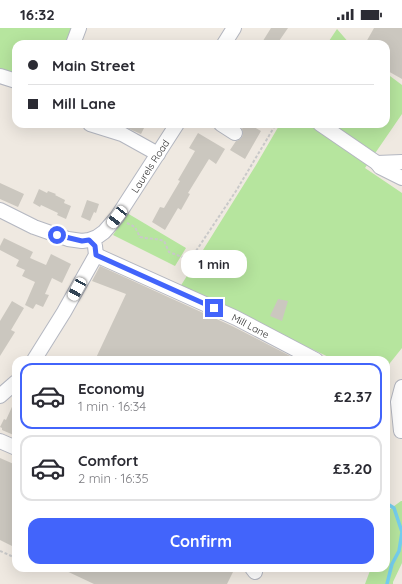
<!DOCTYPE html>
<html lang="en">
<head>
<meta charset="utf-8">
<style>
  body { margin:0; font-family:Quicksand,sans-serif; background:#f7f7f7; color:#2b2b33; height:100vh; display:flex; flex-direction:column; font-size:15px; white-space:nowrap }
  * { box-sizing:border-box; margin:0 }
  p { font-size:13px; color:#7c7c81 }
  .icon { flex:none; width:22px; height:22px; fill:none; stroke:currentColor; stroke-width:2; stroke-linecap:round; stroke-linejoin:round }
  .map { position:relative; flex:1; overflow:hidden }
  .side { position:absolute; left:12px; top:328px; width:378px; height:216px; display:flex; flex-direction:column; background:#fff; border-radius:12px; box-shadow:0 4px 16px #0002 }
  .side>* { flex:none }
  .top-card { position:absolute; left:12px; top:12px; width:378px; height:88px; border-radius:12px; box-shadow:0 4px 16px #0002; display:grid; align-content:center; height:88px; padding:0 16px; background:#fff }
  .end { position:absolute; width:18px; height:18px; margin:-9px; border:5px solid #4264fb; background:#fff; box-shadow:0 0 0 2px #fff }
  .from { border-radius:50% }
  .bubble { position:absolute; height:28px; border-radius:12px; background:#fff; box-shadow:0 4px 16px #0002; font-size:13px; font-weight:800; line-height:28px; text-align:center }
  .car { position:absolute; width:12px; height:24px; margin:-12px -6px; border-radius:5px; box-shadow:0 0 3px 1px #0007; background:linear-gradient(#fff 24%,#345 0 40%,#fff 0 76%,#345 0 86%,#fff 0) }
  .top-card b { display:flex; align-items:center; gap:14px; height:38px; font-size:15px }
  .top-card b+b { border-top:1px solid #e1e1e2 }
  .top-card i { width:10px; height:10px; background:#2b2b33 }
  ul { padding:7px 0 0; list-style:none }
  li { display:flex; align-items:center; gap:12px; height:66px; margin:0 8px 6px; padding:0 8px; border:2px solid #e1e1e2; border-radius:12px }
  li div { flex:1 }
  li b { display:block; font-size:15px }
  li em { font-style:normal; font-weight:800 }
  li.current { border-color:#4264fb }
  li>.icon { width:36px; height:36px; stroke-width:1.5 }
  .action { display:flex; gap:8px; margin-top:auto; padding:8px 16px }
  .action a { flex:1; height:46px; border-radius:12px; background:#4264fb; color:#fff; font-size:16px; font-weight:800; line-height:46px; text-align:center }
  .status { display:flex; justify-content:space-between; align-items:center; height:28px; padding:0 20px; background:#fff; direction:ltr }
  .status svg { height:11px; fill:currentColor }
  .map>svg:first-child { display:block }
  .green { fill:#b6e59e }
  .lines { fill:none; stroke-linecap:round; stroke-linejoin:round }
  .stream { stroke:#75cff0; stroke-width:3.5 }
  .building { fill:#cbc7bf }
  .minor-casing { stroke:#b4b7c1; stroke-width:16 }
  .path { stroke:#c9c9c9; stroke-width:2; stroke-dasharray:3 2; stroke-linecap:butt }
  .minor { stroke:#fff; stroke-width:14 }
  .route { stroke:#4264fb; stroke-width:5 }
  .labels { text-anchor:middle; stroke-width:3; stroke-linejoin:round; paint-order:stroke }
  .street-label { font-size:10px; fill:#2e2e2e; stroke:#fff }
</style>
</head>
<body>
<div class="status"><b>16:32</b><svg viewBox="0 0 49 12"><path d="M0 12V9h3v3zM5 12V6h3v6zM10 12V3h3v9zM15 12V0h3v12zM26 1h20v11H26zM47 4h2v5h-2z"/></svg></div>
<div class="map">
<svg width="402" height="556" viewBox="0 0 402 556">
  <rect width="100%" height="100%" fill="#efe9e1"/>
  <path class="green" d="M0 0H71L70 7 66 16H16V51L0 45Z
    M337 1 350 16H327Z
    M386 45 402 57V86L365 140 402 165V320L386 340V332H335L180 259 256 137 280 96H386Z
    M127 185 186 220 175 238 113 207Z
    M401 473H402V535L393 554V556H365L371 540H386V484Z"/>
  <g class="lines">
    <path class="stream" d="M386 475 394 480 402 504 399 523 392 536 387 556"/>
  </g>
  <path class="building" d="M271 0H288L277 16H261Z
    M374 0H402V51L386 42V16H365Z
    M118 96H146L141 106Z
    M245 96H249L261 103 245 131 230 122 236 113 239 112 242 109 243 105 242 101Z
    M198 105 225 121 216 136 209 131 188 165 190 166 181 182 178 180 165 202 152 194 160 179 164 180 180 153 178 152 195 123 189 120Z
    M0 155 24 166 18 179 0 171Z
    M39 161 47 165 48 163 56 166 55 167 65 172 64 175 71 178 66 191 57 187 58 185 41 177 40 179 33 175Z
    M87 172 99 176 96 185 94 184 90 193 81 189Z
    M4 210 33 224 30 230 46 237 51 226 71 236 62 255 52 250 45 266 49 267 43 279 36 276 33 281 25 277 35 254 22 248 25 242 16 238 19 232 0 222V218Z
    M100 238 232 298 298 332H95L126 266 92 253Z
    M278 271 288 273 282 293 270 288Z
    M12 273 24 280 11 302 15 304 0 328V293Z
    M16 370V408L2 402V400L0 399 4 391 6 392Z
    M0 430 16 437V520L0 512Z
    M60 540H235L227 556H94Z"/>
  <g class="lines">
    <defs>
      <g id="minor">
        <path d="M73 16 79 0"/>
        <path d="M224 16 234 0"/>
        <path d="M0 48 16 53"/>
        <path d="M90 96 122 106 158 126"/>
        <path d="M221 96 235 105"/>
        <path d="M320 96 377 135 380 139 402 150"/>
        <path d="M377 135 402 134"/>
        <path id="s1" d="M0 182 34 199 68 211 82 213 89 212 97 209 104 204 117 189 177 96"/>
        <path id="s2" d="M96 227 236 290 316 332"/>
        <path d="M34 332 64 284 96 227 95 218"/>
        <path d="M0 368 16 354"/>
        <path d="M401 403 398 374 402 359"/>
        <path d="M0 413 16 420"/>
        <path d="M252 540 255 544"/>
      </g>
    </defs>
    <use href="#minor" class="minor-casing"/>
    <path class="path" d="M127 195 135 199 140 209C148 211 156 210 164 213L169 224 190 232 236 163 276 96
      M0 523 16 530
      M38 540 43 542"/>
    <use href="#minor" class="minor"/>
  </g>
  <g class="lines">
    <path class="route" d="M57 207 82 213 89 212 95 218 96 227 214 280"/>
  </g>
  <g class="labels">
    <g class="street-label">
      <text dy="4" stroke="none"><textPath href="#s1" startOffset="193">Laurels Road</textPath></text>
      <text dy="4" stroke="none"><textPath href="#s2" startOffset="170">Mill Lane</textPath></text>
    </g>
  </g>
</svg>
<i class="end from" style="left:57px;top:207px"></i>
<i class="end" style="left:214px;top:280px"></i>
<div class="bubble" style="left:181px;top:222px;width:66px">1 min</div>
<i class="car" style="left:117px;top:189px;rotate:218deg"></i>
<i class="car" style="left:77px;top:261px;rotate:209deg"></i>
<div class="top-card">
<b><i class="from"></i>Main Street</b>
<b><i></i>Mill Lane</b>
</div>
<section class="side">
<ul>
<li class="current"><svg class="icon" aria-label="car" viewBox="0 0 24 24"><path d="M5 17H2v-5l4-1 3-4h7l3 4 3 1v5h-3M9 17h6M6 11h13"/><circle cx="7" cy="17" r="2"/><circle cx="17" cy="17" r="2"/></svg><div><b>Economy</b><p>1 min · 16:34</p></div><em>£2.37</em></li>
<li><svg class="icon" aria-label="car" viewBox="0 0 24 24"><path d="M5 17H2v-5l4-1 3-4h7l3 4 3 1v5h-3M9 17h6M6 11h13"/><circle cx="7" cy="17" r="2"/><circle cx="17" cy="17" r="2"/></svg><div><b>Comfort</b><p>2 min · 16:35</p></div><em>£3.20</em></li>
</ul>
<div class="action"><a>Confirm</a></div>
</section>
</div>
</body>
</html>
